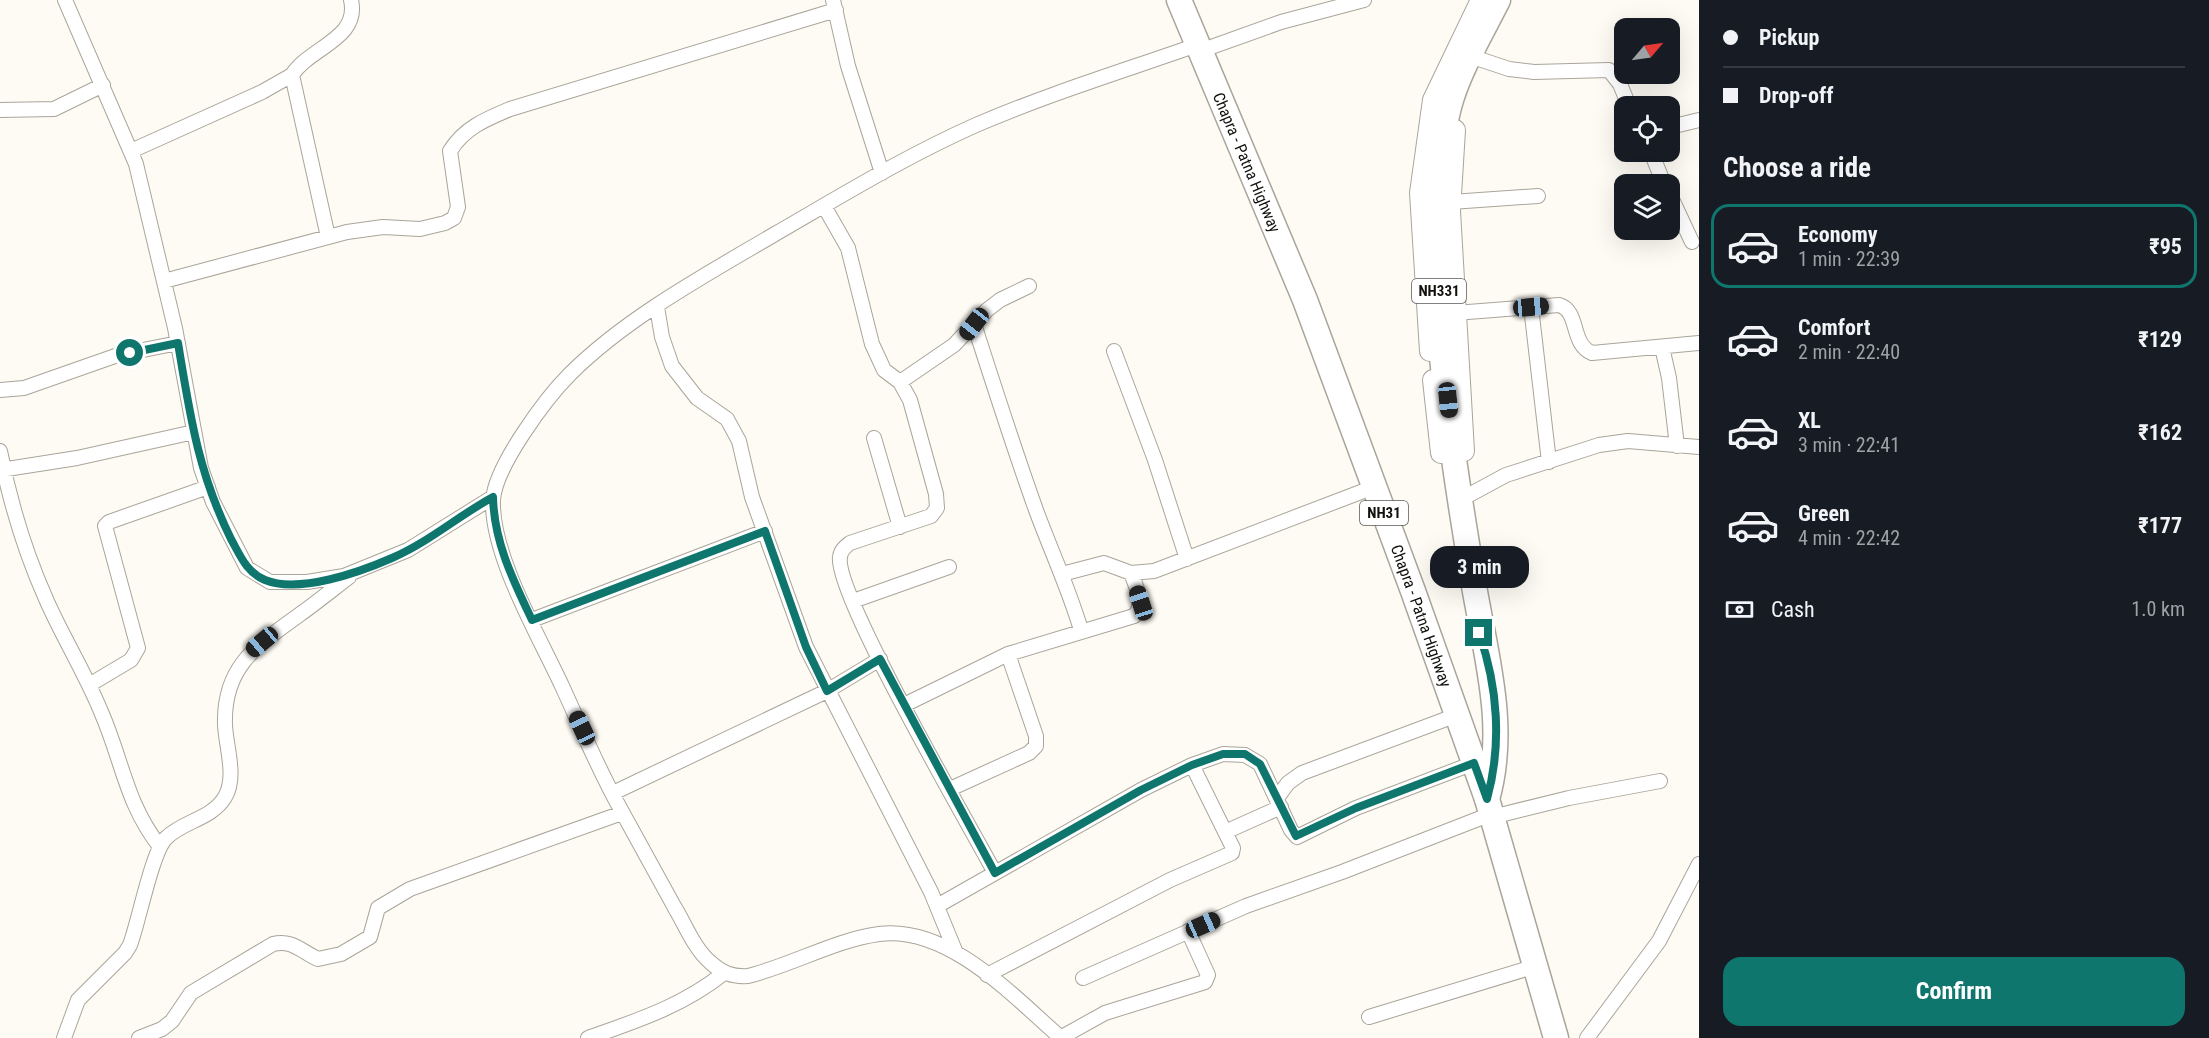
<!DOCTYPE html>
<html lang="en">
<head>
<meta charset="utf-8">
<style>
  body { margin:0; font-family:"Roboto Condensed",sans-serif; background:#20242c; color:#f1f3f6; height:100vh; display:flex; flex-direction:column; font-size:22px; white-space:nowrap }
  * { box-sizing:border-box; margin:0 }
  p { font-size:20px; color:#9ea1a6 }
  .icon { flex:none; width:33px; height:33px; fill:none; stroke:currentColor; stroke-width:2; stroke-linecap:round; stroke-linejoin:round }
  .map { position:relative; flex:1; overflow:hidden }
  .side { display:flex; flex-direction:column; background:#171b24; width:510px }
  .side>* { flex:none }
  .hud { display:grid; align-content:center; height:132px; padding:0 24px; background:#171b24 }
  .needle { width:39px; rotate:61deg }
  .controls { position:absolute; left:1614px; top:18px; display:grid; gap:12px }
  .controls a { display:grid; place-items:center; width:66px; height:66px; border-radius:12px; background:#171b24; box-shadow:0 6px 24px #0002; font-size:30px }
  .end { position:absolute; width:27px; height:27px; margin:-14px; border:8px solid #0f766e; background:#fff; box-shadow:0 0 0 3px #fff }
  .from { border-radius:50% }
  .bubble { position:absolute; height:42px; border-radius:18px; background:#171b24; box-shadow:0 6px 24px #0002; font-size:20px; font-weight:700; line-height:42px; text-align:center }
  .car { position:absolute; width:18px; height:36px; margin:-18px -9px; border-radius:8px; box-shadow:0 0 4px 2px #0007; background:linear-gradient(#222 24%,#8ab4d8 0 40%,#222 0 76%,#8ab4d8 0 86%,#222 0) }
  .hud b { display:flex; align-items:center; gap:21px; height:57px; font-size:22px }
  .hud b+b { border-top:2px solid #363941 }
  .hud i { width:15px; height:15px; background:#f1f3f6 }
  ul { padding:0; list-style:none }
  li { display:flex; align-items:center; gap:18px; height:84px; margin:0 12px 9px; padding:0 12px; border:3px solid transparent; border-radius:18px }
  li div { flex:1 }
  li b { display:block; font-size:22px }
  li em { font-style:normal; font-weight:700 }
  li.on { border-color:#0f766e }
  li>.icon { width:54px; height:54px; stroke-width:1.5 }
  h2 { padding:0 24px; font-size:27px; line-height:72px }
  .pay { display:flex; align-items:center; gap:15px; height:66px; padding:0 24px; font-size:22px }
  .pay p { margin-inline-start:auto }
  .button { display:flex; gap:12px; margin-top:auto; padding:12px 24px }
  .button a { flex:1; height:69px; border-radius:18px; background:#0f766e; color:#fff; font-size:24px; font-weight:700; line-height:69px; text-align:center }
  main { display:flex; flex:1; min-height:0 }
  .map>svg:first-child { display:block }
  .lines { fill:none; stroke-linecap:round; stroke-linejoin:round }
  .street-casing { stroke:#aaa59a; stroke-width:16 }
  .secondary-casing { stroke:#aaa59a; stroke-width:22 }
  .highway-casing { stroke:#aaa59a; stroke-width:27 }
  .street { stroke:#fff; stroke-width:14 }
  .secondary { stroke:#fff; stroke-width:20 }
  .highway { stroke:#fff; stroke-width:24 }
  .route { stroke:#0f766e; stroke-width:8 }
  .labels { text-anchor:middle; stroke-width:4.5; stroke-linejoin:round; paint-order:stroke }
  .shield { fill:#fff; stroke:#585855; stroke-width:1.5 }
  .shield-label { font-size:15px; font-weight:bold; fill:#11100c }
  .street-label { font-size:16px; fill:#11100c; stroke:#fff }
</style>
</head>
<body>
<main>
<div class="map">
<svg width="1699" height="1038" viewBox="0 0 1699 1038">
  <rect width="100%" height="100%" fill="#fefbf4"/>
  <g class="lines">
    <defs>
      <path id="street" d="M65 0 136 164 175 328 201 468 213 502 247 568 270 582H307L344 576 408 550 493 497
        M833 0 848 66 882 173
        M1200 51 1281 22 1364 0
        M1476 58 1509 69 1534 72 1609 70 1620 84 1629 106
        M0 110 54 109 103 85
        M1670 127 1699 120
        M131 151 262 92 292 75
        M1651 152 1664 184
        M1670 195 1692 242
        M1451 202 1538 196
        M824 206 848 248 872 344 879 359 884 370 900 382 910 400 936 494 937 508 931 516 850 543C845 547 841 550 840 557 834 593 970 826 995 873
        M328 237 292 75C310 47 360 39 351 0
        M164 281 347 232 383 227 420 229 445 223 454 218 458 207 450 151C464 128 486 119 510 109L836 10
        M657 307 662 337 672 366 697 398 727 419 739 441 752 497 806 647 931 892 956 953
        M1531 307 1549 462
        M1455 313 1559 305C1580 311 1570 344 1592 353L1699 343
        M974 324C994 386 1014 449 1036 510 1051 551 1069 589 1081 630
        M1662 347 1669 378 1677 446
        M1114 351 1155 460 1187 559
        M900 382 954 345 987 310 1000 300 1029 286
        M0 390 24 388 118 355 178 343
        M874 438 900 527
        M0 451C10 502 25 552 46 599 63 638 86 674 102 714 123 763 126 803 160 847
        M0 470 77 458 194 432
        M1469 495 1506 475 1599 445 1628 441 1699 447
        M1062 574 1104 563 1131 573 1154 571 1374 487
        M853 601 949 567
        M532 620 765 531
        M89 685 131 660 138 648 105 526 109 522 208 487
        M904 705 1008 654 1134 616C1146 604 1136 587 1131 573
        M950 789 1029 753 1036 746V736L1008 654
        M613 793 827 691 880 659
        M1277 798 1288 783 1302 773 1457 715
        M1492 817 1569 798 1660 781
        M1225 832 1281 807
        M937 906 1141 790 1192 765 1223 754 1245 755 1260 764 1291 830 1297 837 1356 808 1474 763
        M987 975 1170 880 1232 853 1233 848 1192 765
        M1083 978 1246 906 1342 872 1491 814
        M1369 1017 1536 966
        M64 1038 78 1000 125 953 130 945C139 921 152 852 166 838 183 821 212 819 225 797 237 777 226 747 225 725 223 667 256 646 299 615 316 603 332 590 349 577
        M139 1038 162 1029 172 1021 191 993 273 944C292 939 302 952 318 959L341 954 370 937 378 908 410 889 622 813
        M588 1038C636 1021 683 1006 724 973
        M1060 1038 1105 1013 1205 982 1208 975 1188 931
        M1061 1038C1013 996 948 925 879 934 835 940 792 965 748 976 732 977 722 973 710 962 694 948 686 926 675 908 657 875 639 842 620 808 598 769 581 727 562 686 539 636 491 555 493 500 495 467 545 399 570 374 626 318 707 274 775 234 841 196 906 156 976 125 1048 94 1123 71 1197 45
        M1587 1038 1659 941 1699 864"/>
      <path id="secondary" d="M1455 130 1450 211 1464 451
        M1430 351 1420 193 1433 100 1481 0
        M1433 380 1441 453"/>
      <g id="highway">
        <path id="s1" d="M1179 0 1305 300 1413 591 1487 799 1556 1038"/>
        <path d="M1487 799C1508 726 1485 653 1473 580 1452 456 1432 327 1438 201 1440 169 1441 138 1449 107 1458 72 1482 32 1498 0"/>
      </g>
    </defs>
    <use href="#street" class="street-casing"/>
    <use href="#secondary" class="secondary-casing"/>
    <use href="#highway" class="highway-casing"/>
    <use href="#street" class="street"/>
    <use href="#secondary" class="secondary"/>
    <use href="#highway" class="highway"/>
  </g>
  <g class="lines">
    <path class="route" d="M130 353 178 343C190 415 198 472 231 539 240 555 246 572 265 580 299 594 360 572 392 558 429 542 458 516 493 497 494 542 513 580 532 620L765 531 806 647 827 691 880 659 995 873 1141 790 1192 765 1223 754H1245L1260 764 1296 836 1356 808 1474 763 1487 799C1502 745 1498 687 1479 633"/>
  </g>
  <g class="labels">
    <g class="shield">
      <rect x="1412" y="279" width="54" height="24" rx="4.5"/>
      <rect x="1360" y="501" width="48" height="24" rx="4.5"/>
    </g>
    <g class="shield-label">
      <text x="1439" y="296">NH331</text>
      <text x="1384" y="518">NH31</text>
    </g>
    <g class="street-label">
      <text dy="6" stroke="none"><textPath href="#s1" startOffset="176">Chapra - Patna Highway</textPath></text>
      <text dy="6" stroke="none"><textPath href="#s1" startOffset="662">Chapra - Patna Highway</textPath></text>
    </g>
  </g>
</svg>
<div class="controls">
<a><svg class="needle" viewBox="-14 -14 28 28"><path d="M0-13l5 13h-10z" fill="#e53935"/><path d="M0 13l5-13h-10z" fill="#9ea1a6"/></svg></a>
<a><svg class="icon" aria-label="locate" viewBox="0 0 24 24"><circle cx="12" cy="12" r="6"/><path d="M12 2v4M12 18v4M2 12h4M18 12h4"/></svg></a>
<a><svg class="icon" aria-label="layers" viewBox="0 0 24 24"><path d="M12 4l9 5-9 5-9-5zM3 14l9 5 9-5"/></svg></a>
</div>
<i class="end from" style="left:130px;top:353px"></i>
<i class="end" style="left:1479px;top:633px"></i>
<div class="bubble" style="left:1430px;top:546px;width:99px">3 min</div>
<i class="car" style="left:1531px;top:307px;rotate:85deg"></i>
<i class="car" style="left:974px;top:324px;rotate:218deg"></i>
<i class="car" style="left:1448px;top:400px;rotate:174deg"></i>
<i class="car" style="left:1141px;top:603px;rotate:342deg"></i>
<i class="car" style="left:262px;top:642px;rotate:230deg"></i>
<i class="car" style="left:582px;top:728px;rotate:335deg"></i>
<i class="car" style="left:1203px;top:925px;rotate:66deg"></i>
</div>
<section class="side">
<div class="hud">
<b><i class="from"></i>Pickup</b>
<b><i></i>Drop-off</b>
</div>
<h2>Choose a ride</h2>
<ul>
<li class="on"><svg class="icon" aria-label="car" viewBox="0 0 24 24"><path d="M5 17H2v-5l4-1 3-4h7l3 4 3 1v5h-3M9 17h6M6 11h13"/><circle cx="7" cy="17" r="2"/><circle cx="17" cy="17" r="2"/></svg><div><b>Economy</b><p>1 min · 22:39</p></div><em>₹95</em></li>
<li><svg class="icon" aria-label="car" viewBox="0 0 24 24"><path d="M5 17H2v-5l4-1 3-4h7l3 4 3 1v5h-3M9 17h6M6 11h13"/><circle cx="7" cy="17" r="2"/><circle cx="17" cy="17" r="2"/></svg><div><b>Comfort</b><p>2 min · 22:40</p></div><em>₹129</em></li>
<li><svg class="icon" aria-label="car" viewBox="0 0 24 24"><path d="M5 17H2v-5l4-1 3-4h7l3 4 3 1v5h-3M9 17h6M6 11h13"/><circle cx="7" cy="17" r="2"/><circle cx="17" cy="17" r="2"/></svg><div><b>XL</b><p>3 min · 22:41</p></div><em>₹162</em></li>
<li><svg class="icon" aria-label="car" viewBox="0 0 24 24"><path d="M5 17H2v-5l4-1 3-4h7l3 4 3 1v5h-3M9 17h6M6 11h13"/><circle cx="7" cy="17" r="2"/><circle cx="17" cy="17" r="2"/></svg><div><b>Green</b><p>4 min · 22:42</p></div><em>₹177</em></li>
</ul>
<div class="pay"><svg class="icon" aria-label="cash" viewBox="0 0 24 24"><path d="M3 7h18v10H3z"/><circle cx="12" cy="12" r="2"/></svg>Cash<p>1.0 km</p></div>
<div class="button"><a>Confirm</a></div>
</section>
</main>
</body>
</html>
